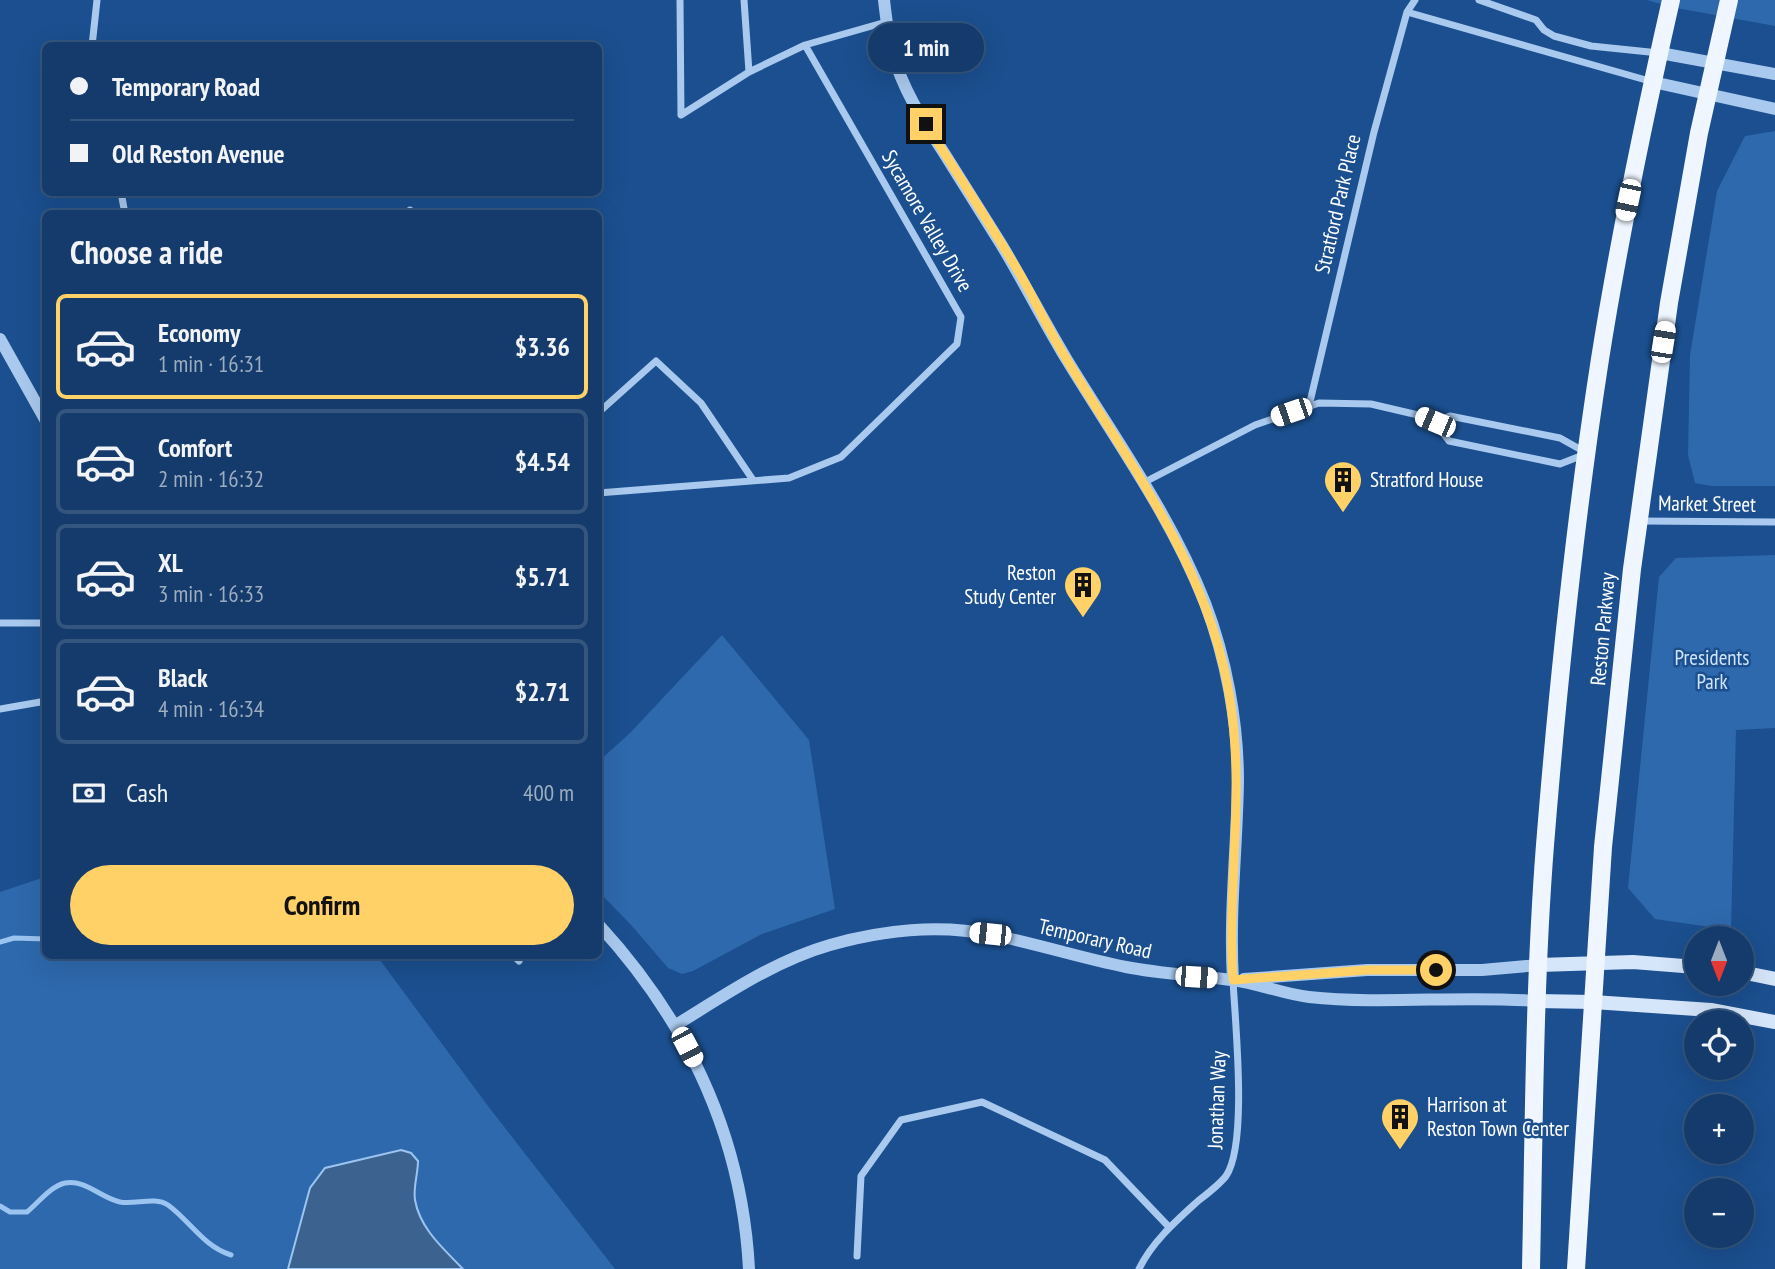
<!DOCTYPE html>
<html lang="en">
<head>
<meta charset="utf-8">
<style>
  body { margin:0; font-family:"PT Sans Narrow",sans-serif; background:#1d4271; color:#f1f3f6; height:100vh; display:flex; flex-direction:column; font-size:26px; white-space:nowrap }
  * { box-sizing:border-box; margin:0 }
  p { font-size:23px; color:#9dadc1 }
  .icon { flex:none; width:38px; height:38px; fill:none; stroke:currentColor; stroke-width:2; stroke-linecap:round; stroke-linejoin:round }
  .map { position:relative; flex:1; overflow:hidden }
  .drawer { position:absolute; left:42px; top:210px; width:560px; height:749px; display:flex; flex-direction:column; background:#143b6b; border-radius:10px; box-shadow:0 7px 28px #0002,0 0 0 2px #33557e }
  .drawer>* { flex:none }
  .banner { position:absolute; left:42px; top:42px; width:560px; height:154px; border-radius:10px; box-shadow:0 7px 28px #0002,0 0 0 2px #33557e; display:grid; align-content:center; height:154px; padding:0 28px; background:#143b6b }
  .needle { width:46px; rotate:180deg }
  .buttons { position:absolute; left:1684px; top:926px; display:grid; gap:14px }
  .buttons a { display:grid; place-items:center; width:70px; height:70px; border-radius:50%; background:#143b6b; box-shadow:0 7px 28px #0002,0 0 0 2px #33557e; font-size:35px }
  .end { position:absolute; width:32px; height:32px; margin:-16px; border:9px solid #ffd166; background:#111; box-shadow:0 0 0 4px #111 }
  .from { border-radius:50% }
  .bubble { position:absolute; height:49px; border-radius:24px; background:#143b6b; box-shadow:0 7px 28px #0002,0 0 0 2px #33557e; font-size:23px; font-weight:800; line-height:49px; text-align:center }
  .car { position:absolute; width:21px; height:42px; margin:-21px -10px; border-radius:9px; box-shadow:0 0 5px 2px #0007; background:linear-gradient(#fff 24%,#345 0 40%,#fff 0 76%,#345 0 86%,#fff 0) }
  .banner b { display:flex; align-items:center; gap:24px; height:66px; font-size:26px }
  .banner b+b { border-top:2px solid #33557e }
  .banner i { width:18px; height:18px; background:#f1f3f6 }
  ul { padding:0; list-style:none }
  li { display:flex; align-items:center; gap:21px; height:105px; margin:0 14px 10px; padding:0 14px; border:4px solid #33557e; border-radius:10px }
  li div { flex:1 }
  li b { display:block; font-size:26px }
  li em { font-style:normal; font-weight:800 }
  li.selected { border-color:#ffd166 }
  li>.icon { width:63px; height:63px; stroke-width:1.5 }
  h2 { padding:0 28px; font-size:32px; line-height:84px }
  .pay { display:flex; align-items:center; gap:18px; height:77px; padding:0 28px; font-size:26px }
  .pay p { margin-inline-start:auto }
  .button { display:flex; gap:14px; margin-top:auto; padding:14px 28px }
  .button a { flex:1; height:80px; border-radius:42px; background:#ffd166; color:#111; font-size:28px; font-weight:800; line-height:80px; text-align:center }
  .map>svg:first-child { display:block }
  .green { fill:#2e69ad }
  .water { fill:#3c6290; stroke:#9cc4f0; stroke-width:2 }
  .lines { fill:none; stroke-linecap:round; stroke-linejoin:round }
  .stream { stroke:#9cc4f0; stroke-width:5 }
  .minor { stroke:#a9c9ee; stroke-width:7 }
  .tertiary { stroke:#a9c9ee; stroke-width:12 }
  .secondary { stroke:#d6e6fa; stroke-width:14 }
  .primary { stroke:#f0f6ff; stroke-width:18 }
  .route { stroke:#ffd166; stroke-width:9 }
  .labels { text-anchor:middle; stroke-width:5; stroke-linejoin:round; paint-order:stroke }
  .street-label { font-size:21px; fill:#fff; stroke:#1b4f8f }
  .poi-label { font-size:21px; fill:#fff; stroke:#1b4f8f; text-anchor:start }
  .park-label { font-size:21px; fill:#cfe3fa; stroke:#1b4f8f }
</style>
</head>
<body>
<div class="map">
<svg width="1775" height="1269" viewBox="0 0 1775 1269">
  <rect width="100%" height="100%" fill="#1b4f8f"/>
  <path class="green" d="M1647 0H1775V26L1671 7Z
    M1775 131V486H1711L1695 483 1688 455 1690 355 1717 191 1745 136Z
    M1775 555V728L1736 730 1731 930 1655 919 1628 888 1659 577 1676 558Z
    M722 635 809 740 835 909 762 934 693 971 682 974 668 968 632 926 599 892V761L630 733Z
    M45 877 46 956H377L488 1106 615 1269H0V892Z"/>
  <path class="water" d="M401 1150 411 1153 418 1161C418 1174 413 1187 415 1200 420 1229 444 1249 463 1269H288L310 1188 325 1168Z"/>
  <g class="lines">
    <path class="stream" d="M0 942 14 938 46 939
      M0 1206 10 1212H27C38 1203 51 1186 65 1183 85 1179 101 1198 120 1202 135 1205 155 1196 168 1205 190 1221 203 1246 231 1255"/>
    <path class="minor" d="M680 0 681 115
      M1479 0 1536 20 1544 30 1554 36 1591 46 1659 53
      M1407 12 1653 82
      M805 45 886 22
      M92 46 97 0
      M681 115 749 72 744 0
      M121 192 125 214
      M410 214V210
      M1309 406 1374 132 1407 12 1415 0
      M598 413 656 361 701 403 753 480
      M1435 422 1450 416 1560 438 1585 452
      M1143 483 1255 425 1319 403 1371 404 1418 415 1435 422 1449 441 1560 464 1583 455
      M598 493 789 478 841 457 957 344 961 317 805 45 749 72
      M1639 521 1775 522
      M0 623H46
      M0 709 46 701
      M514 956 519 961
      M857 1256 861 1176 901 1120 982 1102 1105 1160 1169 1227
      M1139 1269C1152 1242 1176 1221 1198 1201 1207 1194 1219 1185 1226 1176 1248 1144 1235 1022 1233 980"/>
    <path class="tertiary" d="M884 0C886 18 888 36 893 53 902 89 924 122 944 153 963 183 982 214 1001 244 1024 282 1044 322 1067 360 1115 439 1171 516 1205 603 1226 658 1238 722 1238 781 1237 848 1229 913 1233 980
      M1660 53 1775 74
      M1653 82 1775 109
      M0 339 46 421
      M598 924C688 1022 742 1136 749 1269
      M1244 979 1367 970H1482L1539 965
      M676 1025C725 995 774 961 830 945 882 930 940 924 993 935 1038 944 1081 958 1126 967 1161 974 1196 975 1231 980 1258 983 1283 994 1309 997 1384 1005 1461 995 1536 1001"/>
    <path class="secondary" d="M1539 965 1633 962 1696 967
      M1741 972 1775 979
      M1536 1001 1593 1002 1711 1010 1775 1022"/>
    <path class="primary" d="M1531 1269C1534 1128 1534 986 1545 845 1558 683 1575 520 1600 359 1619 239 1644 119 1671 0
      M1576 1269 1603 847 1632 569 1669 303 1699 133 1729 0"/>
  </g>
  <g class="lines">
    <path class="route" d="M926 124C958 175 991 225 1021 276 1037 304 1050 333 1067 360 1132 468 1211 572 1230 700 1245 793 1227 886 1233 980L1367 970H1436"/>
  </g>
  <defs>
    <symbol id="building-pin" viewBox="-11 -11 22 30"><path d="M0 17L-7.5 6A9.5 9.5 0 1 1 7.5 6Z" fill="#ffd166" stroke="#1b4f8f"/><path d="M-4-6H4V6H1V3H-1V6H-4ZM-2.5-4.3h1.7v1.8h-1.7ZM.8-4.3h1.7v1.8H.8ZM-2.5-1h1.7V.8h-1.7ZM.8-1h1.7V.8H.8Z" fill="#111"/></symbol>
  </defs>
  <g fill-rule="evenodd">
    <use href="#building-pin" x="1321" y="458" width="44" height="60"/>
    <use href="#building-pin" x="1061" y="563" width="44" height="60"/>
    <use href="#building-pin" x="1378" y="1095" width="44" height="60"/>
  </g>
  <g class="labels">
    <g class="street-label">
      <text transform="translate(1338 204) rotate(-77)" y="7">Stratford Park Place</text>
      <text transform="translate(927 221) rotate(60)" y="7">Sycamore Valley Drive</text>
      <text transform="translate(1707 504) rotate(1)" y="7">Market Street</text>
      <text transform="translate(1603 629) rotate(-85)" y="7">Reston Parkway</text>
      <text transform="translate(1095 939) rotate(13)" y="7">Temporary Road</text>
      <text transform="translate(1217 1100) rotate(-88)" y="7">Jonathan Way</text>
    </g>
    <g class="poi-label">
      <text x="1370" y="487">Stratford House</text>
      <text x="1056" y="580" text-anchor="end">Reston<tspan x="1056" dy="24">Study Center</tspan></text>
      <text x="1427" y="1112">Harrison at<tspan x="1427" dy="24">Reston Town Center</tspan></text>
    </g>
    <g class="park-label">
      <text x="1712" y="665">Presidents<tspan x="1712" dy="24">Park</tspan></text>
    </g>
  </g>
</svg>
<div class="buttons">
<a><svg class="needle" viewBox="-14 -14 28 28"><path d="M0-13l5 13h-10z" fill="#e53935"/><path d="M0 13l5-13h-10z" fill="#9dadc1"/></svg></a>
<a><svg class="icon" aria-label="locate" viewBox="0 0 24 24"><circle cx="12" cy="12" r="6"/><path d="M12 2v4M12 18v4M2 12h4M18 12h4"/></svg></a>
<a>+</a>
<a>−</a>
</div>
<i class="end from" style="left:1436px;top:970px"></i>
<i class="end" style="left:926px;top:124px"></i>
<div class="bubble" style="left:868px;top:23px;width:116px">1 min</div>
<i class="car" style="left:1628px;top:200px;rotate:192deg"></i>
<i class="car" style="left:1663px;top:342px;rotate:9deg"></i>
<i class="car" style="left:1291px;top:412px;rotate:251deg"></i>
<i class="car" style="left:1435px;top:422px;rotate:293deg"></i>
<i class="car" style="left:990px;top:934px;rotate:276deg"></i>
<i class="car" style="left:1196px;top:977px;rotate:94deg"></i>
<i class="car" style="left:687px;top:1047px;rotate:152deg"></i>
<div class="banner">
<b><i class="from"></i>Temporary Road</b>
<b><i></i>Old Reston Avenue</b>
</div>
<section class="drawer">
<h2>Choose a ride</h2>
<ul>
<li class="selected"><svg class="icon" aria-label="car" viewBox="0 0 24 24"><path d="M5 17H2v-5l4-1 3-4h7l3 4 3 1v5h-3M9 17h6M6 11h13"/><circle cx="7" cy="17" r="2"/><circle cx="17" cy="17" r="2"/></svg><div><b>Economy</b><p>1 min · 16:31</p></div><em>$3.36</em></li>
<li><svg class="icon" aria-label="car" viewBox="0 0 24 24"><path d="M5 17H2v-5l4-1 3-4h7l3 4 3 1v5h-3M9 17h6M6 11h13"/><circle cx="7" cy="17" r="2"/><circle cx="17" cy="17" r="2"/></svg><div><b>Comfort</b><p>2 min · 16:32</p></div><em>$4.54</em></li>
<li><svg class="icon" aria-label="car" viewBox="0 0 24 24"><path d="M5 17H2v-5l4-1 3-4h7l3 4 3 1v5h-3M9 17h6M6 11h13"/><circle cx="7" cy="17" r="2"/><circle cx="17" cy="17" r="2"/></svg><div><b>XL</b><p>3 min · 16:33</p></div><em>$5.71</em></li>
<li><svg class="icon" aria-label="car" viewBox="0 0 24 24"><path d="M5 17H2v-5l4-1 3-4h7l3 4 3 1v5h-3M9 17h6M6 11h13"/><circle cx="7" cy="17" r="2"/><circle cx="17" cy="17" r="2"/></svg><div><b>Black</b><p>4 min · 16:34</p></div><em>$2.71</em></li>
</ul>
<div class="pay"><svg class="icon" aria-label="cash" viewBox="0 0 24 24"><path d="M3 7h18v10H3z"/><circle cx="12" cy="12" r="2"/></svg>Cash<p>400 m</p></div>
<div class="button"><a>Confirm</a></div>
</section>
</div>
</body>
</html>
